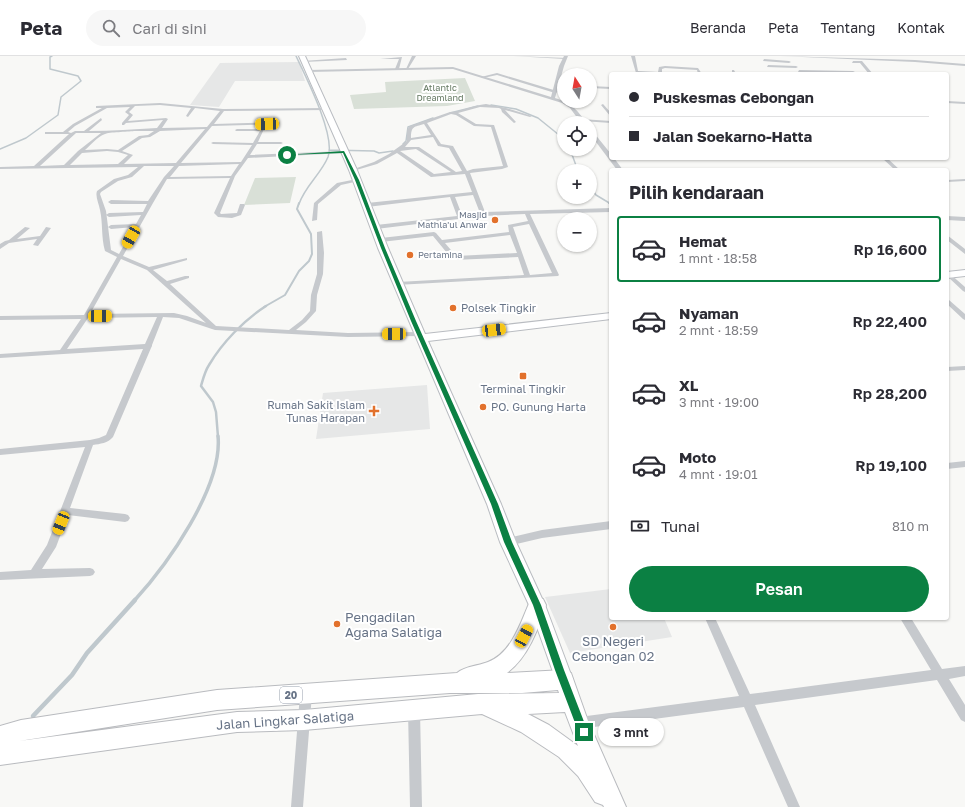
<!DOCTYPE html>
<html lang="id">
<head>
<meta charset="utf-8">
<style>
  body { margin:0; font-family:"Golos Text",sans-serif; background:#f7f7f7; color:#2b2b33; height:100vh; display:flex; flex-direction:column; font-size:15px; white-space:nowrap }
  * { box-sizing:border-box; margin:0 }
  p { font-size:13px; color:#7c7c81 }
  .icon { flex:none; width:22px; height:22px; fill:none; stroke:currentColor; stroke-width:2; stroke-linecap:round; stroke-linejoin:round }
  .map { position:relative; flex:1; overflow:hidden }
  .sheet { position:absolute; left:609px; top:112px; width:340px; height:452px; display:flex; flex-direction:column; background:#fff; border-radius:4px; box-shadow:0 1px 3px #0004 }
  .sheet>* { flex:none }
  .top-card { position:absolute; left:609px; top:16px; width:340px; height:88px; border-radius:4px; box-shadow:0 1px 3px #0004; display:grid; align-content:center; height:88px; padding:0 20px; background:#fff }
  .needle { width:26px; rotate:349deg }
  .fabs { position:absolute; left:557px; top:12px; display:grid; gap:8px }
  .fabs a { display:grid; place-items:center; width:40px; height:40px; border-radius:50%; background:#fff; box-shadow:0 1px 3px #0004; font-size:20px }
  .end { position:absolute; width:18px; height:18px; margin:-9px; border:5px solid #0b8043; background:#fff; box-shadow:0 0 0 2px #fff }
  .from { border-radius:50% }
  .bubble { position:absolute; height:28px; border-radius:14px; background:#fff; box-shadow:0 1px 3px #0004; font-size:13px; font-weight:600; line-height:28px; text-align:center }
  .car { position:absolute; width:12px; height:24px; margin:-12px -6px; border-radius:5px; box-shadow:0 0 3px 1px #0007; background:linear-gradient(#f5c518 24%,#345 0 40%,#f5c518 0 76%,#345 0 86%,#f5c518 0) }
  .top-card b { display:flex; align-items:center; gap:14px; height:38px; font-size:15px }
  .top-card b+b { border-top:1px solid #e1e1e2 }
  .top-card i { width:10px; height:10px; background:#2b2b33 }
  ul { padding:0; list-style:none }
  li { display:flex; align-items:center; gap:12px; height:66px; margin:0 8px 6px; padding:0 12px; border:2px solid transparent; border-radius:4px }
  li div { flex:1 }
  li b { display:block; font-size:15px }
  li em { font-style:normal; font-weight:600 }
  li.active { border-color:#0b8043 }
  li>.icon { width:36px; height:36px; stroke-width:1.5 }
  h2 { padding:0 20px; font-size:18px; line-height:48px }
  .pay { display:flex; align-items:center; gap:10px; height:44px; padding:0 20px; font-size:15px }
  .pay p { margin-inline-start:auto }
  .primary-button { display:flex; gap:8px; margin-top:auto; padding:8px 20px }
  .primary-button a { flex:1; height:46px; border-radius:24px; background:#0b8043; color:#fff; font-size:16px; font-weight:600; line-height:46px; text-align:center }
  header { display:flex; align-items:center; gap:24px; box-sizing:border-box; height:56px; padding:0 20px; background:#fff; border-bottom:1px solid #e1e1e2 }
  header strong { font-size:19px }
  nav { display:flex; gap:22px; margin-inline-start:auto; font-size:14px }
  .search { width:280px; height:36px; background:#f7f7f7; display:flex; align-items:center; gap:10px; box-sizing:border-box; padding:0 14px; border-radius:22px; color:#7c7c81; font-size:15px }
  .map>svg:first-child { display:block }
  .built { fill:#e6e7e7 }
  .green { fill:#d9e0d7 }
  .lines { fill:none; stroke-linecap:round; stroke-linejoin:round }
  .stream-far4 { stroke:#bfc8cd; stroke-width:1.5 }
  .stream-far3 { stroke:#bfc8cd; stroke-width:2 }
  .stream-far2 { stroke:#bfc8cd; stroke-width:2.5 }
  .stream-far1 { stroke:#bfc8cd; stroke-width:3.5 }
  .stream { stroke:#bfc8cd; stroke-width:4.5 }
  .primary-casing { stroke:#b9bcc1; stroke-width:2 }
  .trunk-casing { stroke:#b9bbbf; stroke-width:2 }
  .minor { fill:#c6c9cd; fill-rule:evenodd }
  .tertiary { fill:#c6c9cd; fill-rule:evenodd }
  .primary { fill:#fff; fill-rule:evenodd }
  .trunk { fill:#fff; fill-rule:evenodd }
  .route { fill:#0b8043 }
  .poi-dot { fill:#e2712c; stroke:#fff; stroke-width:1.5 }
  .labels { text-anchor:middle; stroke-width:4; stroke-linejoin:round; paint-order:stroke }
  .far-park-label { font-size:9px; fill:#647962; stroke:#fff }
  .far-poi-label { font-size:9px; fill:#687487; stroke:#fff; text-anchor:end }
  .shield { fill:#fff; stroke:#959eab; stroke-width:1 }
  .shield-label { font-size:10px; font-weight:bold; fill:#687487 }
  .poi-label { font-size:11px; fill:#687487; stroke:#fff; text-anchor:start }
  .near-poi-label { font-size:13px; fill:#687487; stroke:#fff; text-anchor:start }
  .near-street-label { font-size:13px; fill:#687487; stroke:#fff }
</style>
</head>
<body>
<header>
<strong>Peta</strong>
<div class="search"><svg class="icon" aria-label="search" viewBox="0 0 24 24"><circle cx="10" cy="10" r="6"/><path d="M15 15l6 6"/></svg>Cari di sini</div>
<nav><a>Beranda</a><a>Peta</a><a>Tentang</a><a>Kontak</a></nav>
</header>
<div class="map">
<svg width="965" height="751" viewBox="0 0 965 751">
  <rect width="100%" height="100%" fill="#f8f8f6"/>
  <path class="built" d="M299 6 305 25H235L219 51 190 49 220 7Z
    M427 329 430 373 316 383 323 337Z
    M611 533V562H664L672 581 570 597 545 541Z"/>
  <path class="green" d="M465 22 475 45 447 50 354 53 350 39 386 36 385 26Z
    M296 121 290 147 244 149 255 122Z"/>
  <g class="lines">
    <path class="stream-far4" d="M296 0C306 21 336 80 328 101 321 118 305 130 299 148
      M491 49 516 53 538 62 564 83
      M450 57 478 50
      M403 88 406 85 408 71 433 62
      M0 93 26 82 58 59 61 41 81 25 78 20 50 13V1L52 0
      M570 93 578 115
      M329 94 374 95 379 97 393 95
      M590 131 596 139 611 148"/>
    <path class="stream-far3" d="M609 147 611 148
      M264 251 285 239 299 215 309 205 312 198 311 178 297 153 299 147"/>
    <path class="stream-far2" d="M218 381 216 356 213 346 201 330C203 323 205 315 209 309 222 287 244 264 266 250"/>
    <path class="stream-far1" d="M134 545C167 509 223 431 218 380"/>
    <path class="stream" d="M33 660 72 619 87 597 135 544"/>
    <defs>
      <path id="primary" d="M299 0H305L357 114 388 192 425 278 611 257V263L428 285 501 448 516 486 545 549 573 624 570 630 564 633 558 630 529 549 500 486 487 448 378 192 349 114Z
        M965 214V220L947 222V216Z"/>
      <path id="trunk" d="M537 541 543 543 546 549C538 574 528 601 507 617L564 614 571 617 588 665 626 751H604L603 749 595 746 578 720 559 701 521 676 482 658 304 674 237 676 0 709V670L21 664 217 634 457 617C465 610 478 610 488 606 513 596 521 565 531 543ZM558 634 559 637 478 638 304 654 237 656 19 685 217 654 450 637H522ZM565 656 578 690 549 669 528 658Z"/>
    </defs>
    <use href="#primary" class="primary-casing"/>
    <use href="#trunk" class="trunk-casing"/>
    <path class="minor" d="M412 0H416L408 13H406Z
      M513 0 567 2 565 3Z
      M631 0H635L638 15 658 16 659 11 665 10 698 12 702 18H698L697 14 665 12 662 13V17L671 18 636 17Z
      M780 0 915 4 965 8V10L915 6Z
      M402 1 399 13 397 14 395 13 399 3H380Z
      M346 2 347 4 304 6 302 5Z
      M764 3 789 5 791 6 789 7 763 5Z
      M853 5H862L873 18H869L860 7H852Z
      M768 9 796 10 798 11 796 12 767 11Z
      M732 14H734L736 18H732Z
      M799 14 853 15 855 16 853 17 798 16Z
      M497 17 557 35 558 36 555 37 497 19 483 22 481 21Z
      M558 28H564V30H557Z
      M590 30 611 31V33L590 32Z
      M947 45 965 46V48L947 47Z
      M160 47 223 53 326 52 328 53 326 54 224 55 214 68 278 66 280 67 278 68 212 70 181 107 241 106 252 89 213 88 211 87 213 86 253 87 260 75H236L235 74 237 73H264L258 86H281L283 87 281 88H257L250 99 344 95 346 96 344 97 248 102 235 120 220 157 221 158 237 157 240 148H244L245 149 241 159 232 162 218 161 214 157 230 122 167 123 153 147 123 200 149 211 187 202V204L153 214 167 225 185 220H189V222L170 228 216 270 289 274 302 264 310 255 311 239 317 218V176L322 175 324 197 323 218 317 239 316 255 306 266 296 274 348 277 420 276 423 278 420 280 348 281 215 274 179 262 163 261 152 289V290L151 292 113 381C108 387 100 388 93 389L70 452 125 458 128 459 130 462 128 465 125 466 68 459 56 491 42 513 90 512 93 513 95 516 93 519 90 520 0 524V516L31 514 47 489 85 391 0 399V393L90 384 99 382 106 379 143 293 0 302V298L60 294 81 263 0 264V260L84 259 117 201 105 195C101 181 103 167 100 154 99 148 95 141 97 135L114 123 128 119 138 111 0 113V111L34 110 69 78H45V76H63L73 68 102 52H96V50ZM160 49 191 52 186 60 188 61 195 52 220 55 207 71 162 72 168 63 166 62 128 65 133 59 129 56 135 50ZM130 51 125 56 129 59 122 67V69H124L126 67 163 64 157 72C134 73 112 75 89 75L102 64 101 62 84 75H75L71 77 68 76 75 70 107 52ZM205 73 176 107 124 108 133 99 122 95 142 82 150 81 160 75ZM134 75H154L148 79 139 80 118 94 107 93 85 94C91 89 97 81 105 78 109 76 127 76 134 75ZM76 77H101L78 95 64 109 40 110ZM107 95 118 96 128 99 118 108 70 109 82 97ZM239 108 231 120 170 121 179 110ZM144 110H174L164 121 148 145 111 144 108 146 111 148H147L143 156 109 157 106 159 109 161 141 159 136 168 111 169 108 171 111 173 134 171 119 198 111 194 106 155 100 138 101 136 118 125 132 121ZM121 203 147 214 206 267 187 260 174 257 90 258ZM157 261 145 288 67 293 88 262Z
      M486 48 506 52 532 60 530 61 505 54 516 66 514 67 502 56 501 53 499 52 480 51 458 57 476 68 494 69 508 111 502 113 470 117 485 156 611 152V156L530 158 559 219 558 220 396 229 395 228 398 226 524 219 518 201 454 204 452 203 433 180 381 186 378 184 381 182 434 176 436 177 442 184 509 176 508 169 528 165 525 158 483 160 376 173 373 171 376 169 457 160 450 141 367 151 364 149 367 147 472 136 465 118 431 121 397 97 377 108 353 115 351 114 374 106 389 98 407 85V74L410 70 450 56C460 56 473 49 486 48ZM451 58 456 59 474 70 491 71 503 110 473 113 467 115 453 90 441 88 427 67ZM424 68 431 79 411 82C411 70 414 71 424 68ZM433 81 438 90 449 92 462 115 456 116 419 91H405L411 84ZM416 93 451 116 434 118 400 95ZM473 139 480 157 462 159 455 141ZM529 168 552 217 530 219 513 171ZM510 179 517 197 456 200 445 187Z
      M603 48 611 57V61L601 49Z
      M581 63 611 65V67L582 65Z
      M882 102H887L900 114H895Z
      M357 123H359V125L341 129 318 148 317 164 312 165 314 147 337 127Z
      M965 123V125L947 126V124Z
      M947 160 965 161V165L947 164Z
      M25 171 30 172 17 183 40 180 46 171 51 172 38 190 33 189 37 183 9 187 0 193V188L5 185 9 184Z
      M947 179 965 193V198L947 184Z
      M949 217 965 231V236L963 235 947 220V218Z
      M947 243 949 244 965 258V264L963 263 947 248Z
      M965 310V314L947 315V311Z
      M965 405V411L947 413V407Z
      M611 465V473L542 482 508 490 505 489 503 486 505 483 508 482 542 474Z
      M705 562H715L750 638 931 614 900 562H911L942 613 965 610V620L949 623 965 649V666L961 664 937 624 755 649 800 751H788L744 651 579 673 575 671 573 667 575 663 579 661 739 640Z
      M306 632 310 634 312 638 303 751H291L300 638 302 634Z
      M414 648 418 650 420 654 422 751H410L408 654 410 650Z"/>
    <path class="tertiary" d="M564 0H568L564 10 555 42C572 47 576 53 587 67H581L570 52 562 47 453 13 308 16 306 15 308 14 453 11 551 41 559 10Z
      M590 72 611 98V102H614L623 114H617L590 78Z"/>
    <use href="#primary" class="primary"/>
    <use href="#trunk" class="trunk"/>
  </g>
  <path class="route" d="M344 95 359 124 385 192 416 265 498 448 512 486 541 549 564 614 588 676 587 680 584 681 580 680 555 614 533 549 504 486 491 448 411 265 381 192 355 124 343 97 285 99Z"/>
  <g class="poi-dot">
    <circle cx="495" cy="164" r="4"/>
    <circle cx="410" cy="199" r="4"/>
    <circle cx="453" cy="252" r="4"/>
    <rect x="519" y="316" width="8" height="8" rx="2"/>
    <circle cx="483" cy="351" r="4"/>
    <path d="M372 349h4v4h4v4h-4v4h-4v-4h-4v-4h4z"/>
    <circle cx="337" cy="568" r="4"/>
    <circle cx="613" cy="571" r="4"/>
  </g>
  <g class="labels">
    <g class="far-park-label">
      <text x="440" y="35">Atlantic<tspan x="440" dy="10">Dreamland</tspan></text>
    </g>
    <g class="far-poi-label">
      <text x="487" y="162">Masjid<tspan x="487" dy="10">Mathla'ul Anwar</tspan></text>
      <text x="418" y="202" text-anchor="start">Pertamina</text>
    </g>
    <rect class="shield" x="280" y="631" width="22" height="16" rx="3"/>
    <g class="shield-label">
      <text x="291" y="643">20</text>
    </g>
    <g class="poi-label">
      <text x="461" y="256">Polsek Tingkir</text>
      <text x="523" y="337" text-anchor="middle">Terminal Tingkir</text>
      <text x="365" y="353" text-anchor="end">Rumah Sakit Islam<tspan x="365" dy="13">Tunas Harapan</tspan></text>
      <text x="491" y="355">PO. Gunung Harta</text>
    </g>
    <g class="near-poi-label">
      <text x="345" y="566">Pengadilan<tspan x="345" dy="15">Agama Salatiga</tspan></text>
      <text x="613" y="590" text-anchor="middle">SD Negeri<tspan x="613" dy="15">Cebongan 02</tspan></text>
    </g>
    <g class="near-street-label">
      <text transform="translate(285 664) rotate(-4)" y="5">Jalan Lingkar Salatiga</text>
    </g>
  </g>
</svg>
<div class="fabs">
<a><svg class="needle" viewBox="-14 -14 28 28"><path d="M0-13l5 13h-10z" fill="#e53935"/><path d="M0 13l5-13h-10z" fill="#7c7c81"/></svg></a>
<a><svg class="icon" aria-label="locate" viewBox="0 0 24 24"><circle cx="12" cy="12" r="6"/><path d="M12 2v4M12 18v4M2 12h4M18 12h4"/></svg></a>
<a>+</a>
<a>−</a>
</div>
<i class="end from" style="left:287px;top:99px"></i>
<i class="end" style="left:584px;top:676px"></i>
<div class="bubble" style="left:598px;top:662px;width:66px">3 mnt</div>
<i class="car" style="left:267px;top:68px;rotate:268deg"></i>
<i class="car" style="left:131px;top:181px;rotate:210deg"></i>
<i class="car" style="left:100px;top:260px;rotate:89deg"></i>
<i class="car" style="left:494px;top:274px;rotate:83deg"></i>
<i class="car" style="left:394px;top:278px;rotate:269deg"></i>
<i class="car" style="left:61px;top:467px;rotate:202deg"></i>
<i class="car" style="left:524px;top:580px;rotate:28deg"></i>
<div class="top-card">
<b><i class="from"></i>Puskesmas Cebongan</b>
<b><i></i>Jalan Soekarno-Hatta</b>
</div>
<section class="sheet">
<h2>Pilih kendaraan</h2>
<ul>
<li class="active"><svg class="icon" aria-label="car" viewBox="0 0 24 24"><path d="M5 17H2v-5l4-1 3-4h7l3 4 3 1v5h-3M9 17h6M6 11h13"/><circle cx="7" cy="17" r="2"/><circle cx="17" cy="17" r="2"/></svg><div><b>Hemat</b><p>1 mnt · 18:58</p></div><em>Rp 16,600</em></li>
<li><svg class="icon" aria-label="car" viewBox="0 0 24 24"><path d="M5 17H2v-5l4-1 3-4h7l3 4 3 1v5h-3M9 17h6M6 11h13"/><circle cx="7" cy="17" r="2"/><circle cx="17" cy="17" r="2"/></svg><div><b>Nyaman</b><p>2 mnt · 18:59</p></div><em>Rp 22,400</em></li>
<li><svg class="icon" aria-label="car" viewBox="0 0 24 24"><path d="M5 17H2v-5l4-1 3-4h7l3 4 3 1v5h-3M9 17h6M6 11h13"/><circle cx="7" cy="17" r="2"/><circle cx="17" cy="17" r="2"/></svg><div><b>XL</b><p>3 mnt · 19:00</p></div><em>Rp 28,200</em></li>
<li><svg class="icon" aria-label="car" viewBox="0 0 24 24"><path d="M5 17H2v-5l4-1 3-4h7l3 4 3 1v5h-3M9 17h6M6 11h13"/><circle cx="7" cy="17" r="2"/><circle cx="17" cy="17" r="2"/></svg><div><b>Moto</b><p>4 mnt · 19:01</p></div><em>Rp 19,100</em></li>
</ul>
<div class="pay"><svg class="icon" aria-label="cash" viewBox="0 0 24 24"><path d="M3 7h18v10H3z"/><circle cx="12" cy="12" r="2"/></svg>Tunai<p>810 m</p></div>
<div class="primary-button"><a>Pesan</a></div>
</section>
</div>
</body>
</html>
